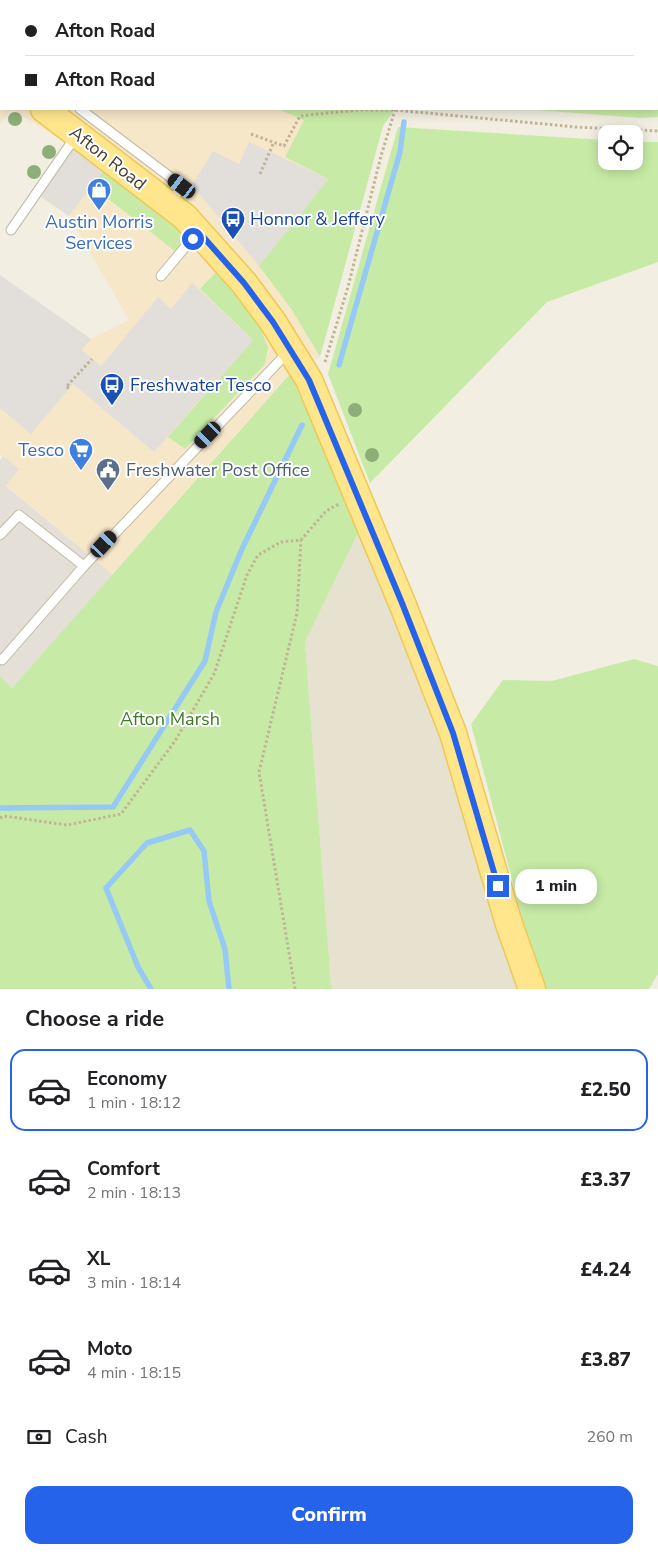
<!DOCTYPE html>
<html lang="en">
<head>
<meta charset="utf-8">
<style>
  body { margin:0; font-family:"Nunito Sans",sans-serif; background:#f6f6f6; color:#202124; height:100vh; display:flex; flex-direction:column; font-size:19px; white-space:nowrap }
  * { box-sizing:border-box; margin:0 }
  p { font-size:16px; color:#757577 }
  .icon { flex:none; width:28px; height:28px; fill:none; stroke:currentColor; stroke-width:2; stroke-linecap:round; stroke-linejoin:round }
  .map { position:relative; height:989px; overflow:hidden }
  .sheet { display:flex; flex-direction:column; background:#fff; flex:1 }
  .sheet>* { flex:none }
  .banner { position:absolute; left:0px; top:0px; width:659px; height:110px; box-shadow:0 2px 12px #0003; display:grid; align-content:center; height:110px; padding:0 25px; background:#fff }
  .buttons { position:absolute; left:598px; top:125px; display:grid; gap:10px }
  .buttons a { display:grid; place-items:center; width:45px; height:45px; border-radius:10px; background:#fff; box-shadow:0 2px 12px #0003; font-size:25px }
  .end { position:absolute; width:22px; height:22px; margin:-11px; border:6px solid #2563eb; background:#fff; box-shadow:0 0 0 2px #fff }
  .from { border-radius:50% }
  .bubble { position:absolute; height:35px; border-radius:15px; background:#fff; box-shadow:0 2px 12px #0003; font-size:16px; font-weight:800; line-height:35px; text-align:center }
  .car { position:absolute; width:15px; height:30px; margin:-15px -8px; border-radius:6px; box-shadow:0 0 4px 1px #0007; background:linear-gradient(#222 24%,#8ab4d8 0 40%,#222 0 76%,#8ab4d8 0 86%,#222 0) }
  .banner b { display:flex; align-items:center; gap:18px; height:48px; font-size:19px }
  .banner b+b { border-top:1px solid #e0e0e0 }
  .banner i { width:12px; height:12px; background:#202124 }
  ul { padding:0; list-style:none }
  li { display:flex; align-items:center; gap:15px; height:82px; margin:0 10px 8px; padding:0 15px; border:2px solid transparent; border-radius:15px }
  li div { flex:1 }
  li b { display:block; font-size:19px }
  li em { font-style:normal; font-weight:800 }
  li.current { border-color:#2563eb }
  li>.icon { width:45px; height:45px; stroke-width:1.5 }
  h2 { padding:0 25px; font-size:22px; line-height:60px }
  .pay { display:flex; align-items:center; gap:12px; height:55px; padding:0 25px; font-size:19px }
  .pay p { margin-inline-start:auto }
  .cta { display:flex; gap:10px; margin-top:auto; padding:10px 25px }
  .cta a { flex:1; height:58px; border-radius:15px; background:#2563eb; color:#fff; font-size:20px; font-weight:800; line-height:58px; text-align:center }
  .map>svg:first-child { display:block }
  .residential { fill:#e7e1cf }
  .commercial { fill:#f7e7c9 }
  .industrial { fill:#e4dfd7 }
  .green { fill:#c7eba6 }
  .parking { fill:#e2dfdb }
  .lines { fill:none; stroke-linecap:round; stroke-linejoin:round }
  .stream { stroke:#97c9f5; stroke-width:5.5 }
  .lane-casing { stroke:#c1baa6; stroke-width:11 }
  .primary-casing { stroke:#ecc955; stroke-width:29 }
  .path { stroke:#c1b494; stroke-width:3; stroke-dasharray:2.5 2.5; stroke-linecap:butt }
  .lane { stroke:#fff; stroke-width:9 }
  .primary { stroke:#ffe68d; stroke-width:26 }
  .tree { fill:#8eae78 }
  .route { stroke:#2563eb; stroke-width:6 }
  .labels { text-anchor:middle; stroke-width:4; stroke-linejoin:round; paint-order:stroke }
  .street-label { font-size:18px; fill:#443e32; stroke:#fff }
  .transit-label { font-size:18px; fill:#164399; stroke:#fff; text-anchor:start }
  .shop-label { font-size:18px; fill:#366cbe; stroke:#fff }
  .service-label { font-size:18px; fill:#4e5e75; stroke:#fff; text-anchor:start }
  .park-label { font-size:18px; fill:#3d7922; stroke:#fff }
</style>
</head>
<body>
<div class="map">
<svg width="658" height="989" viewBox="0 0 658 989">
  <rect width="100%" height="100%" fill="#f2eee1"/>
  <path class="residential" d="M361 527 447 737 520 989H333L331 984 305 642Z"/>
  <path class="commercial" d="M0 0H157L1 1V109H11L0 124Z
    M11 109H345L383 126 320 357 290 374 113 575 6 485 19 469 0 454V275L91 339 129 320 69 216 40 196 73 149 65 142Z"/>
  <path class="industrial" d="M3 456 19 469 6 486 113 575 12 688 0 676V460Z"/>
  <path class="green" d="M233 0H658V117L639 118 525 109H658V1H231Z
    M278 109H395L383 126 320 357 292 310 259 266 328 179 285 157 304 120Z
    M398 127 606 140V161H634V142H658V262L547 302 370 483 328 374Z
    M103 171 127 188 188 238 176 252 92 186Z
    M216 272 257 321 268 347 265 364 185 449 168 437 253 340 200 289Z
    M290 374 361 527 305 642 331 984 333 989H0V676L12 688Z
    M634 659 658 666V974L649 989H546L524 925 471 724 503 680 552 681Z"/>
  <path class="parking" d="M249 142 328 179 259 266 192 185 213 151 239 164Z
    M73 149 103 171 69 216 40 196Z
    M0 275 91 339 82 350 101 366 158 297 171 309 192 283 253 340 154 452 73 384 31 434 0 408Z"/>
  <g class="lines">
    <path class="stream" d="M90 0 92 1
      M339 365 400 152 404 122
      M0 808 113 807 205 661 216 612 242 549 302 425
      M151 989 138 967 106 888 147 843 190 830 204 851 209 901 225 949 229 989"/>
    <defs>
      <path id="lane" d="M80 109 182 186 171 202
        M11 230 76 136
        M161 276 196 234
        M0 535 19 515 84 566 288 352
        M2 660 84 566"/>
      <path id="primary" d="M0 81 1 82
        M44 109 185 217 244 283 273 322 309 380 402 603 453 733 509 924 532 989"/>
    </defs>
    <use href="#lane" class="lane-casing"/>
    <use href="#primary" class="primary-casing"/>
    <path class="path" d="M175 0 177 1
      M251 134 284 146 300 116 357 110H395L576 127 658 131
      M260 174 274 142
      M325 362 348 287 381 156 395 110
      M69 388 66 387 92 359
      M0 818 4 816 67 825 121 814 175 741 214 674 247 575 258 555 281 542 301 540 326 511 339 504
      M295 989 259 772 297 613 301 540"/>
    <use href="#lane" class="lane"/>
    <use href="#primary" class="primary"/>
  </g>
  <g class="tree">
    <circle cx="15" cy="119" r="7"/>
    <circle cx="49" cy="152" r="7"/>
    <circle cx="34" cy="172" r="7"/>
    <circle cx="355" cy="410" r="7"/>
    <circle cx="372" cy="455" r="7"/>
  </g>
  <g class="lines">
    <path class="route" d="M193 239 198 231 244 283 273 322 309 380 402 603 453 733 498 886"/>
  </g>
  <defs>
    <symbol id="shop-pin" viewBox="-11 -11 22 30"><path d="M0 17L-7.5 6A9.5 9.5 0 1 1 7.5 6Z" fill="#3f7fe0" stroke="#fff"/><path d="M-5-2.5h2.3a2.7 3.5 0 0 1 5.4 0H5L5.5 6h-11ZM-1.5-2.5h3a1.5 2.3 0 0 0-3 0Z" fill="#fff"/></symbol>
    <symbol id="bus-pin" viewBox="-11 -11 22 30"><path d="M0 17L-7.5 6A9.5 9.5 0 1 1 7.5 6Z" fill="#1a4fb4" stroke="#fff"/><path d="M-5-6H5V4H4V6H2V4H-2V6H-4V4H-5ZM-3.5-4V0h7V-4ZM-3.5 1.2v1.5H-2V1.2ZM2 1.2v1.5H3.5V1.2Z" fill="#fff"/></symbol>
    <symbol id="supermarket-pin" viewBox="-11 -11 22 30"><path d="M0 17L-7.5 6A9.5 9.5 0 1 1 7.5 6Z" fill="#3f7fe0" stroke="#fff"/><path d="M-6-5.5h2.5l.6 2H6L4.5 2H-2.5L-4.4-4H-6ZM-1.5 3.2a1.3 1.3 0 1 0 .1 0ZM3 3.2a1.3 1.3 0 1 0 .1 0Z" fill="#fff"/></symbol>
    <symbol id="civic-pin" viewBox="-11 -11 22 30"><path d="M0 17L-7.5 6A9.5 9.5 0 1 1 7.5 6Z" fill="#5c6f8a" stroke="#fff"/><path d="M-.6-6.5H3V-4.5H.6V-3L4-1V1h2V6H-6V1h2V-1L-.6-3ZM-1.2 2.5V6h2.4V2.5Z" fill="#fff"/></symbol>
  </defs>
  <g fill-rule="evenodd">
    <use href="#shop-pin" x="85" y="176" width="28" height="38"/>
    <use href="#bus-pin" x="219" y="205" width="28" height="38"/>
    <use href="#bus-pin" x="98" y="371" width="28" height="38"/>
    <use href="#supermarket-pin" x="67" y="436" width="28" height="38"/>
    <use href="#civic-pin" x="94" y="456" width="28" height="38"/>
  </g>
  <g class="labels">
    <g class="street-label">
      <text transform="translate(108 158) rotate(38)" y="6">Afton Road</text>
    </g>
    <g class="transit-label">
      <text x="250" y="225">Honnor &amp; Jeffery</text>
      <text x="130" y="391">Freshwater Tesco</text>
    </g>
    <g class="shop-label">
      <text x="99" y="228">Austin Morris<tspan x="99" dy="21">Services</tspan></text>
      <text x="64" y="456" text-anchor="end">Tesco</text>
    </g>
    <g class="service-label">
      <text x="126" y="476">Freshwater Post Office</text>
    </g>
    <g class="park-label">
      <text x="170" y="725">Afton Marsh</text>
    </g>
  </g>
</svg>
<div class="buttons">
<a><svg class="icon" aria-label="locate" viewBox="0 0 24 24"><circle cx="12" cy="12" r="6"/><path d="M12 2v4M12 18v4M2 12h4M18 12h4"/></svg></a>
</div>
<i class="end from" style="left:193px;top:239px"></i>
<i class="end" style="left:498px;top:886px"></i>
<div class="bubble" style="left:515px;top:869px;width:82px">1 min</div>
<i class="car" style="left:182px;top:186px;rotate:307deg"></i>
<i class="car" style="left:208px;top:435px;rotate:224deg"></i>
<i class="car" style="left:104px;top:544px;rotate:43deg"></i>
<div class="banner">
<b><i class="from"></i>Afton Road</b>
<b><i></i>Afton Road</b>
</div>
</div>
<section class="sheet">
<h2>Choose a ride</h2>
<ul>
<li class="current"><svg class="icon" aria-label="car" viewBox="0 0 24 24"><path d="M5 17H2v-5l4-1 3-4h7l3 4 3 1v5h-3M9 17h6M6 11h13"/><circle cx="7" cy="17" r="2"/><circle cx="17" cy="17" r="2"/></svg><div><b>Economy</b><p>1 min · 18:12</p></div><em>£2.50</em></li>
<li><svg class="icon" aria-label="car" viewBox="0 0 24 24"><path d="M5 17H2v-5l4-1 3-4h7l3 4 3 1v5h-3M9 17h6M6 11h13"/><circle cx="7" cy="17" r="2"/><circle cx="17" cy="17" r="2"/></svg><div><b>Comfort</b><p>2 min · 18:13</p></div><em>£3.37</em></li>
<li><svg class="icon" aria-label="car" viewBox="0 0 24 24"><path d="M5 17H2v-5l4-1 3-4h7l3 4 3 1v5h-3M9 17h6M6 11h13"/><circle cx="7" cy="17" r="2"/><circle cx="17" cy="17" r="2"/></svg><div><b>XL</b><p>3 min · 18:14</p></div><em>£4.24</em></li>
<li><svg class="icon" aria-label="car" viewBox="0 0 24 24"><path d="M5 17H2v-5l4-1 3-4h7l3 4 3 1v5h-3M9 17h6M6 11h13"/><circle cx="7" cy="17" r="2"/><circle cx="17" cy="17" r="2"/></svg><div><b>Moto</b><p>4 min · 18:15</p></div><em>£3.87</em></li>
</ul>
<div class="pay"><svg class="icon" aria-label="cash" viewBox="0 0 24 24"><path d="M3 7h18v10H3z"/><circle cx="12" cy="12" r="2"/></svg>Cash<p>260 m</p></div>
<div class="cta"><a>Confirm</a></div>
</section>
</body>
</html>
